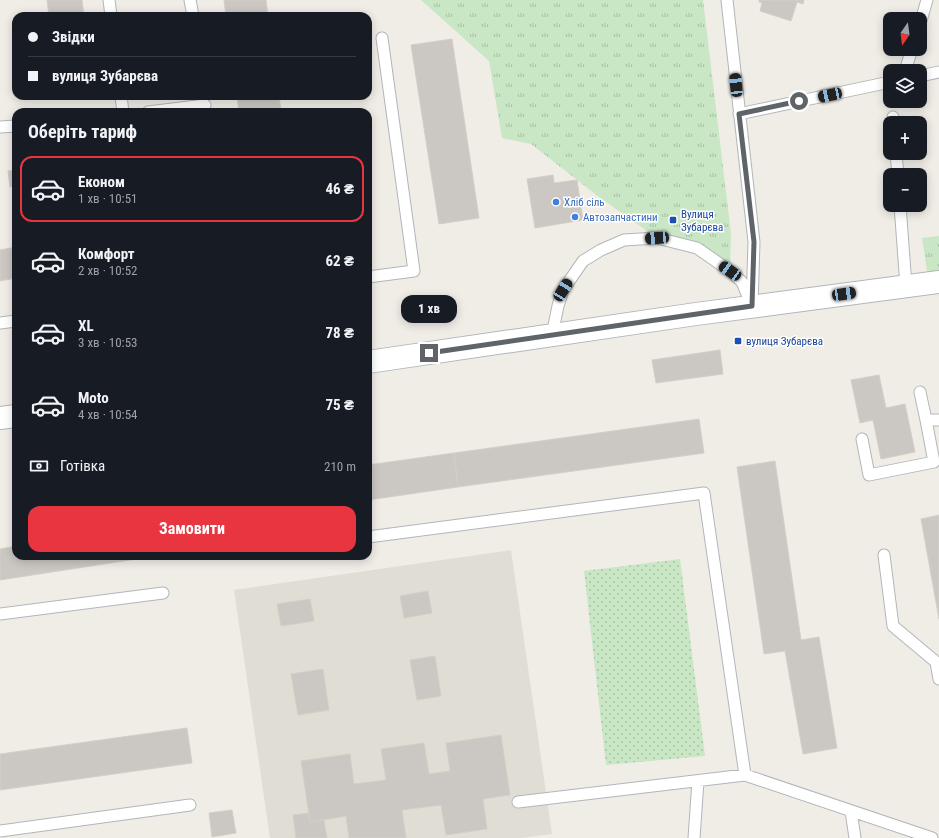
<!DOCTYPE html>
<html lang="uk">
<head>
<meta charset="utf-8">
<style>
  body { margin:0; font-family:"Roboto Condensed",sans-serif; background:#242831; color:#f1f3f6; height:100vh; display:flex; flex-direction:column; font-size:15px; white-space:nowrap }
  * { box-sizing:border-box; margin:0 }
  p { font-size:13px; color:#9ea1a6 }
  .icon { flex:none; width:22px; height:22px; fill:none; stroke:currentColor; stroke-width:2; stroke-linecap:round; stroke-linejoin:round }
  .map { position:relative; flex:1; overflow:hidden }
  .side { position:absolute; left:12px; top:108px; width:360px; height:452px; display:flex; flex-direction:column; background:#171b24; border-radius:12px; box-shadow:0 2px 10px #0003 }
  .side>* { flex:none }
  .guide { position:absolute; left:12px; top:12px; width:360px; height:88px; border-radius:12px; box-shadow:0 2px 10px #0003; display:grid; align-content:center; height:88px; padding:0 16px; background:#171b24 }
  .needle { width:26px; rotate:194deg }
  .tools { position:absolute; left:883px; top:12px; display:grid; gap:8px }
  .tools a { display:grid; place-items:center; width:44px; height:44px; border-radius:8px; background:#171b24; box-shadow:0 2px 10px #0003; font-size:20px }
  .end { position:absolute; width:18px; height:18px; margin:-9px; border:5px solid #5e6467; background:#fff; box-shadow:0 0 0 2px #fff }
  .from { border-radius:50% }
  .bubble { position:absolute; height:28px; border-radius:12px; background:#171b24; box-shadow:0 2px 10px #0003; font-size:13px; font-weight:700; line-height:28px; text-align:center }
  .car { position:absolute; width:12px; height:24px; margin:-12px -6px; border-radius:5px; box-shadow:0 0 3px 1px #0007; background:linear-gradient(#222 24%,#8ab4d8 0 40%,#222 0 76%,#8ab4d8 0 86%,#222 0) }
  .guide b { display:flex; align-items:center; gap:14px; height:38px; font-size:15px }
  .guide b+b { border-top:1px solid #363941 }
  .guide i { width:10px; height:10px; background:#f1f3f6 }
  ul { padding:0; list-style:none }
  li { display:flex; align-items:center; gap:12px; height:66px; margin:0 8px 6px; padding:0 8px; border:2px solid transparent; border-radius:12px }
  li div { flex:1 }
  li b { display:block; font-size:15px }
  li em { font-style:normal; font-weight:700 }
  li.on { border-color:#e93540 }
  li>.icon { width:36px; height:36px; stroke-width:1.5 }
  h2 { padding:0 16px; font-size:18px; line-height:48px }
  .pay { display:flex; align-items:center; gap:10px; height:44px; padding:0 16px; font-size:15px }
  .pay p { margin-inline-start:auto }
  .primary-button { display:flex; gap:8px; margin-top:auto; padding:8px 16px }
  .primary-button a { flex:1; height:46px; border-radius:12px; background:#e93540; color:#fff; font-size:16px; font-weight:700; line-height:46px; text-align:center }
  .map>svg:first-child { display:block }
  .education { fill:#e0ddd5 }
  .grass { fill:url(#grass-tufts) }
  .park { fill:url(#park-dots) }
  .building { fill:#cbc8c3; stroke:#d5cec5 }
  .lines { fill:none; stroke-linecap:round; stroke-linejoin:round }
  .service-casing { stroke:#b2b6b9; stroke-width:13 }
  .tertiary-casing { stroke:#b2b6b9; stroke-width:24 }
  .service { stroke:#fff; stroke-width:11 }
  .tertiary { stroke:#fff; stroke-width:22 }
  .route { stroke:#5e6467; stroke-width:5 }
  .shop-dot { fill:#3f7fe0; stroke:#fff; stroke-width:1.5 }
  .transit-dot { fill:#1a4fb4; stroke:#fff; stroke-width:1.5 }
  .labels { text-anchor:middle; stroke-width:3; stroke-linejoin:round; paint-order:stroke }
  .shop-label { font-size:11px; fill:#366cbe; stroke:#fff; text-anchor:start }
  .transit-label { font-size:11px; fill:#164399; stroke:#fff; text-anchor:start }
</style>
</head>
<body>
<div class="map">
<svg width="939" height="838" viewBox="0 0 939 838">
  <defs>
    <pattern id="grass-tufts" width="24" height="20" patternUnits="userSpaceOnUse"><rect width="24" height="20" fill="#c9e7c4"/><path d="M3 7l-1-3M5 7V3M7 7l1-3M15 17l-1-3M17 17v-4M19 17l1-3" fill="none" stroke="#a6bfa3"/></pattern>
    <pattern id="park-dots" width="8" height="8" patternUnits="userSpaceOnUse"><rect width="8" height="8" fill="#c9e7c4"/><path d="M2 2h.1M6 6h.1" fill="none" stroke="#a6bfa3" stroke-width="1.8" stroke-linecap="round"/></pattern>
  </defs>
  <rect width="100%" height="100%" fill="#f0ede7"/>
  <path class="education" d="M511 550 552 834 522 838H270L234 590Z"/>
  <path class="grass" d="M421 0H703L731 234 730 271 697 248 657 238 599 197 531 144 502 138 489 61Z
    M939 236V282L929 283 922 238Z"/>
  <path class="park" d="M680 559 705 756 606 765 584 571Z"/>
  <path class="building" d="M47 0H82L84 16H49Z
    M224 0H266L268 16H226Z
    M759 0H804L803 4 797 2 791 21 760 11 762 3 759 2Z
    M452 39 479 218 439 224 411 45Z
    M237 96H279L281 112H239Z
    M16 170V186L10 187 8 171Z
    M553 175 554 183 577 180 583 220 535 228 527 179Z
    M16 247V278L0 281V250Z
    M720 350 723 374 656 383 652 360Z
    M879 375 886 408 905 404 915 452 881 459 873 420 860 423 851 380Z
    M699 419 704 453 458 487 454 453Z
    M454 453 458 487 368 500V465Z
    M775 461 801 640 819 637 837 748 803 754 785 651 764 654 737 467Z
    M939 515V619L921 519Z
    M16 546V556H156L0 580V549Z
    M428 591 432 613 404 618 400 596Z
    M310 599 314 621 281 626 277 604Z
    M435 656 441 696 417 700 410 660Z
    M323 669 329 710 298 715 291 674Z
    M187 728 192 763 0 790V754Z
    M501 735 510 795 483 799 487 829 446 835 441 805 402 810 406 838H349L346 816 310 822 301 761 350 754 354 784 386 780 381 749 424 743 429 774 450 771 446 743Z
    M232 810 236 833 212 837 209 813Z
    M309 813 310 822 324 820 327 838H296L293 815Z"/>
  <g class="lines">
    <defs>
      <path id="service" d="M109 0 111 16
        M190 0 193 16
        M727 0 754 242 752 306
        M920 24 927 0
        M905 71 912 49
        M920 76 939 72
        M121 96 123 112
        M148 112 205 105
        M739 114 890 82
        M893 117 894 123
        M0 127 16 126
        M896 153 898 175
        M900 205 906 286
        M368 277 414 271 382 38
        M0 323 16 321
        M552 335 558 306 563 290 583 261 601 250 624 240 657 238 697 248 730 271 742 282 751 304
        M920 392 926 420
        M862 439 869 475 934 462 926 420H939
        M368 537 704 493 745 775
        M884 555 893 626 936 662 939 679
        M0 614 163 593
        M518 802 745 775 932 838
        M851 811 855 838
        M0 831 190 805
        M694 838 698 781"/>
      <path id="tertiary" d="M368 362 696 314 939 282
        M0 418 16 416"/>
    </defs>
    <use href="#service" class="service-casing"/>
    <use href="#tertiary" class="tertiary-casing"/>
    <use href="#service" class="service"/>
    <use href="#tertiary" class="tertiary"/>
  </g>
  <g class="lines">
    <path class="route" d="M429 353 752 306 754 242 739 114 799 101"/>
  </g>
  <g class="shop-dot">
    <circle cx="556" cy="202" r="4"/>
    <circle cx="575" cy="217" r="4"/>
  </g>
  <g class="transit-dot">
    <rect x="669" y="216" width="8" height="8" rx="2"/>
    <rect x="734" y="337" width="8" height="8" rx="2"/>
  </g>
  <g class="labels">
    <g class="shop-label">
      <text x="564" y="206">Хліб сіль</text>
      <text x="583" y="221">Автозапчастини</text>
    </g>
    <g class="transit-label">
      <text x="681" y="218">Вулиця<tspan x="681" dy="13">Зубарєва</tspan></text>
      <text x="746" y="345">вулиця Зубарєва</text>
    </g>
  </g>
</svg>
<div class="tools">
<a><svg class="needle" viewBox="-14 -14 28 28"><path d="M0-13l5 13h-10z" fill="#e53935"/><path d="M0 13l5-13h-10z" fill="#9ea1a6"/></svg></a>
<a><svg class="icon" aria-label="layers" viewBox="0 0 24 24"><path d="M12 4l9 5-9 5-9-5zM3 14l9 5 9-5"/></svg></a>
<a>+</a>
<a>−</a>
</div>
<i class="end from" style="left:799px;top:101px"></i>
<i class="end" style="left:429px;top:353px"></i>
<div class="bubble" style="left:401px;top:295px;width:56px">1 хв</div>
<i class="car" style="left:736px;top:85px;rotate:354deg"></i>
<i class="car" style="left:830px;top:95px;rotate:258deg"></i>
<i class="car" style="left:657px;top:238px;rotate:266deg"></i>
<i class="car" style="left:730px;top:271px;rotate:304deg"></i>
<i class="car" style="left:563px;top:290px;rotate:32deg"></i>
<i class="car" style="left:844px;top:294px;rotate:82deg"></i>
<div class="guide">
<b><i class="from"></i>Звідки</b>
<b><i></i>вулиця Зубарєва</b>
</div>
<section class="side">
<h2>Оберіть тариф</h2>
<ul>
<li class="on"><svg class="icon" aria-label="car" viewBox="0 0 24 24"><path d="M5 17H2v-5l4-1 3-4h7l3 4 3 1v5h-3M9 17h6M6 11h13"/><circle cx="7" cy="17" r="2"/><circle cx="17" cy="17" r="2"/></svg><div><b>Економ</b><p>1 хв · 10:51</p></div><em>46 ₴</em></li>
<li><svg class="icon" aria-label="car" viewBox="0 0 24 24"><path d="M5 17H2v-5l4-1 3-4h7l3 4 3 1v5h-3M9 17h6M6 11h13"/><circle cx="7" cy="17" r="2"/><circle cx="17" cy="17" r="2"/></svg><div><b>Комфорт</b><p>2 хв · 10:52</p></div><em>62 ₴</em></li>
<li><svg class="icon" aria-label="car" viewBox="0 0 24 24"><path d="M5 17H2v-5l4-1 3-4h7l3 4 3 1v5h-3M9 17h6M6 11h13"/><circle cx="7" cy="17" r="2"/><circle cx="17" cy="17" r="2"/></svg><div><b>XL</b><p>3 хв · 10:53</p></div><em>78 ₴</em></li>
<li><svg class="icon" aria-label="car" viewBox="0 0 24 24"><path d="M5 17H2v-5l4-1 3-4h7l3 4 3 1v5h-3M9 17h6M6 11h13"/><circle cx="7" cy="17" r="2"/><circle cx="17" cy="17" r="2"/></svg><div><b>Moto</b><p>4 хв · 10:54</p></div><em>75 ₴</em></li>
</ul>
<div class="pay"><svg class="icon" aria-label="cash" viewBox="0 0 24 24"><path d="M3 7h18v10H3z"/><circle cx="12" cy="12" r="2"/></svg>Готівка<p>210 m</p></div>
<div class="primary-button"><a>Замовити</a></div>
</section>
</div>
</body>
</html>
